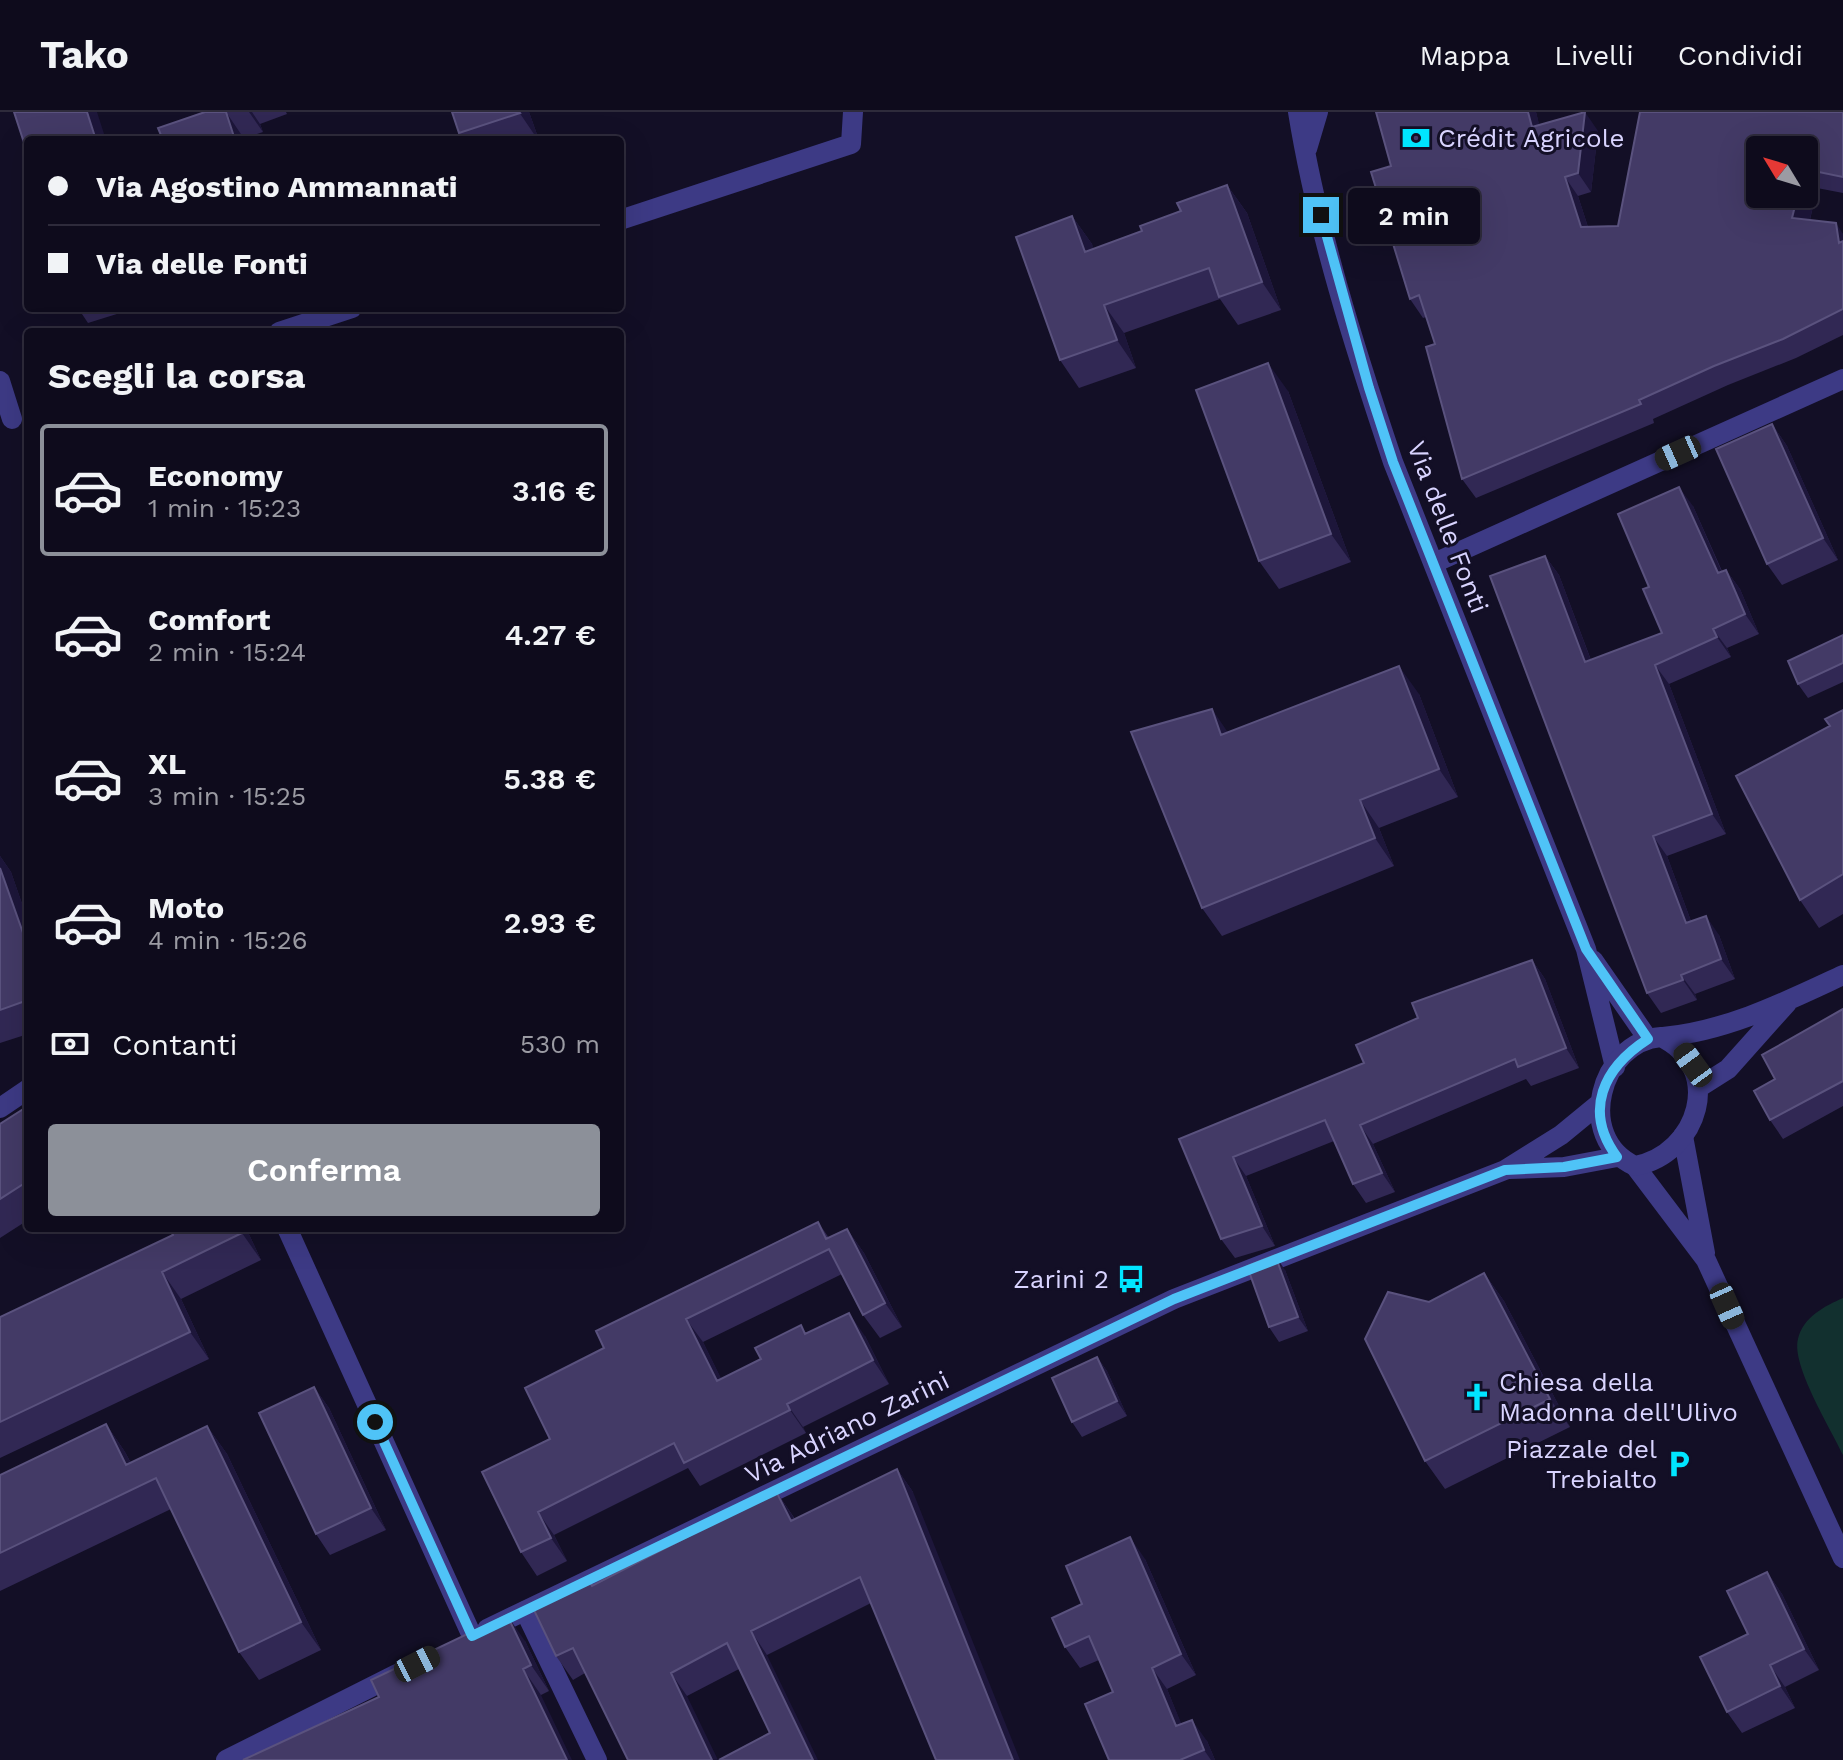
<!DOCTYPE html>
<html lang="it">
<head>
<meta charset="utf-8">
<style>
  body { margin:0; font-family:"Work Sans",sans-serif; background:#171425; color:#f1f3f6; height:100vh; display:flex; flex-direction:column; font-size:30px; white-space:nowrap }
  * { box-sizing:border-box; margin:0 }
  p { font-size:26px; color:#9b9ba3 }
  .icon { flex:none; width:44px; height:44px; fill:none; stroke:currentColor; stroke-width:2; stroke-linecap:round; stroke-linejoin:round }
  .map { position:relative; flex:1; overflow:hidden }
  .details { position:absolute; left:24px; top:216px; width:600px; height:904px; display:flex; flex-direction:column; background:#0e0b1c; border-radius:8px; box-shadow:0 8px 32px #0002,0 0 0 2px #2e2b3b }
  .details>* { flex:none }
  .guide { position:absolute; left:24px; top:24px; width:600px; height:176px; border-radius:8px; box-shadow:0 8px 32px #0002,0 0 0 2px #2e2b3b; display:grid; align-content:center; height:176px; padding:0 24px; background:#0e0b1c }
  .needle { width:52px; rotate:308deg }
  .tools { position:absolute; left:1746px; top:24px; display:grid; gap:16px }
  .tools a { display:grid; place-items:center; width:72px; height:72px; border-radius:8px; background:#0e0b1c; box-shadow:0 8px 32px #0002,0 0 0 2px #2e2b3b; font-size:40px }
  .end { position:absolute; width:36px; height:36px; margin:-18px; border:10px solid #4fc3f7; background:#111; box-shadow:0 0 0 4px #111 }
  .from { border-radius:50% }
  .bubble { position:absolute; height:56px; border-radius:8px; background:#0e0b1c; box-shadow:0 8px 32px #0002,0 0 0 2px #2e2b3b; font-size:26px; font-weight:600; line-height:56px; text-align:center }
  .car { position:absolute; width:24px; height:48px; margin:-24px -12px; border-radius:10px; box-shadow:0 0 6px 2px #0007; background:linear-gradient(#222 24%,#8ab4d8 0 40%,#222 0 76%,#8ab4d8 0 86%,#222 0) }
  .guide b { display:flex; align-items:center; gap:28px; height:76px; font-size:30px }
  .guide b+b { border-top:2px solid #2e2b3b }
  .guide i { width:20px; height:20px; background:#f1f3f6 }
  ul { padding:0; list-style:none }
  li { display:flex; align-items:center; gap:24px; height:132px; margin:0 16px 12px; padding:0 8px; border:4px solid transparent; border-radius:8px }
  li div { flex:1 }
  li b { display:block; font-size:30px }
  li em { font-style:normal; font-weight:600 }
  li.active { border-color:#8c9099 }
  li>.icon { width:72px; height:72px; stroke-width:1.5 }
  h2 { padding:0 24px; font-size:36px; line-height:96px }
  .pay { display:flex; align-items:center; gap:20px; height:88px; padding:0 24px; font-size:30px }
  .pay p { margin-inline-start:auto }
  .action { display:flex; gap:16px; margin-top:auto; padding:16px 24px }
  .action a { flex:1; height:92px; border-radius:8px; background:#8c9099; color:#fff; font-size:32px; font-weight:600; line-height:92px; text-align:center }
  header { display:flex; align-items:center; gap:48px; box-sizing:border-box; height:112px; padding:0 40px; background:#0e0b1c; border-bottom:2px solid #2e2b3b }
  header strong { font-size:38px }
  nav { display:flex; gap:44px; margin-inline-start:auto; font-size:28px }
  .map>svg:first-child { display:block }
  .green { fill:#12302f }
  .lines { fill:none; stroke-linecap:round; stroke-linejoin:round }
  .minor { stroke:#3d3a85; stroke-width:20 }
  .tertiary { stroke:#3d3a85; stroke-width:20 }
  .wall { fill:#312854 }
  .shaded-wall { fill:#1d163a }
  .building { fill:#433a66; stroke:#5a527e; stroke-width:2 }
  .route { stroke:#4fc3f7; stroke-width:10 }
  .labels { text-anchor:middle; stroke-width:6; stroke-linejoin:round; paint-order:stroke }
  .poi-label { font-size:26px; fill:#d9d4ff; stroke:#130f26; text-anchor:start }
  .street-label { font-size:26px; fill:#d9d4ff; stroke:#130f26 }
</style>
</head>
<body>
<header>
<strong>Tako</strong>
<nav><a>Mappa</a><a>Livelli</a><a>Condividi</a></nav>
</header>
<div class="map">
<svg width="1843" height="1648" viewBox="0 0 1843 1648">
  <rect width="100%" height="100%" fill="#130f26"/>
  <path class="green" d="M1843 1186V1343C1831 1317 1791 1253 1798 1227 1803 1205 1825 1194 1843 1186Z"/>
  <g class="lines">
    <path class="minor" d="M1298 0C1317 118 1355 237 1393 350L1586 837 1615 955
      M1307 37 1318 0
      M620 108 851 32 853 0
      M279 220 352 196
      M0 269 12 307
      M1434 451 1843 267
      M1593 848 1648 927
      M0 996 28 977
      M1683 1024 1705 1141
      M1635 1054 1706 1148 1843 1446
      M287 1116 472 1524
      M525 1499 597 1648"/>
    <path class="tertiary" d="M1661 925C1725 956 1699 1042 1635 1054 1574 1026 1600 930 1661 925Z
      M1663 925C1727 919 1785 890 1843 863
      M1698 976 1728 957 1787 891
      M1509 1057 1564 1055 1617 1045
      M487 1517 1174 1187 1505 1058 1561 1023 1600 991
      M226 1648 397 1562"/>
  </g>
  <path class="wall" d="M205 0H286L287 2 260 12 263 20 245 26V28H163Z
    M452 0H529L539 28H464L459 21Z
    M1376 0H1536L1539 13 1598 19 1591 80 1578 84 1588 115 1618 114 1843 0V81L1817 76 1810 108 1843 122V223L1796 246 1728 273 1653 307 1654 311 1476 386 1462 367 1435 232 1426 205 1423 206 1410 187 1391 54Z
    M1227 73 1247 101 1281 198 1238 213 1220 187 1124 221 1136 256 1079 276 1060 248 1072 104 1092 132 1093 137 1142 119Z
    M78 196H136L88 211Z
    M1288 279 1351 450 1279 477 1259 449Z
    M1772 312 1787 334 1838 448 1782 473 1767 452Z
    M1693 394 1722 459 1726 458 1740 477 1759 522 1727 536 1731 545 1669 572 1726 722 1667 744 1691 809 1719 823 1735 867 1695 882 1697 888 1661 901 1647 881 1545 444 1559 463 1591 548 1662 521 1649 475Z
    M1843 523V570L1808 586 1798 572Z
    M1419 582 1458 685 1379 716 1394 754 1222 824 1202 796 1228 620Z
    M1843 598V802L1819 816 1800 788 1830 614Z
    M0 744 11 760 28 809V922L0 931Z
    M1532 848 1545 867 1579 956 1531 974 1526 967 1373 1032 1395 1080 1366 1091 1353 1072 1334 1029 1246 1064 1275 1134 1235 1146 1221 1127 1179 1027 1364 951 1418 906Z
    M1843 897V994L1783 1027 1770 1008 1775 967Z
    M28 994V1108L0 1126V1012Z
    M818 1110 829 1126 847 1117 864 1141 902 1215 880 1226 863 1203 842 1162 703 1230 721 1267 807 1222 865 1224 889 1272 803 1315 806 1321 700 1374 688 1356 554 1423 567 1449 537 1464 521 1440 550 1327 604 1236Z
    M170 1116H246L261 1148 181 1187 209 1247 0 1346V1205L173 1123Z
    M1285 1158 1308 1219 1279 1230 1269 1215Z
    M1484 1161 1504 1189 1570 1315 1445 1377 1425 1349 1429 1190Z
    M1097 1245 1107 1259 1127 1304 1082 1325 1072 1310Z
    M314 1275 329 1296 386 1418 330 1443 316 1422Z
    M106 1312 125 1340 131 1351 207 1314 227 1342 321 1538 259 1568 239 1540 171 1397 0 1479V1363Z
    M897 1357 913 1380 871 1491 767 1543 770 1621 739 1557 687 1584 585 1561 573 1568 556 1544 593 1473 776 1379 795 1407Z
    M1145 1447 1196 1563 1167 1577 1181 1612 1207 1629 1215 1648H1109L1113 1580 1099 1548 1080 1556 1065 1535 1082 1492Z
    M1767 1460 1782 1482 1819 1558 1785 1575 1795 1596 1742 1621 1727 1600 1748 1522Z
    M525 1529 549 1579 541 1583 243 1648Z"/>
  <path class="shaded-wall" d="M87 0H97L106 28H96Z
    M226 0 245 28H235Z
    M249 0H252L260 12 263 20Z
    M519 0H529L539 28H538Z
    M1528 0H1536L1545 34 1532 15Z
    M1585 0 1598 19 1591 80 1578 61Z
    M1804 58 1817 76 1806 125 1792 106 1798 82H1804Z
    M1565 65 1578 84 1594 134 1581 115Z
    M1227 73 1247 101 1281 198 1262 170Z
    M1072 104 1092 132 1105 168 1085 140Z
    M1836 111 1843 122V136L1839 131Z
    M1104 193 1124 221 1136 256 1117 228Z
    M1268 251 1288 279 1351 450 1331 422Z
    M1772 312 1787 334 1838 448 1823 426Z
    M1679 375 1693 394 1731 481 1718 461Z
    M1545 444 1559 463 1599 570 1585 550Z
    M1726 458 1740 477 1759 522 1745 502Z
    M1713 517 1727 536 1731 545 1717 525Z
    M1655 553 1669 572 1726 722 1712 702Z
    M1399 554 1419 582 1458 685 1439 657Z
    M1212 597 1231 625 1221 623Z
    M1360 688 1379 716 1394 754 1375 726Z
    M1653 724 1667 744 1699 831 1686 811Z
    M0 744 11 760 28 809V835L0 756Z
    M1706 804 1719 823 1735 867 1721 847Z
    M1532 848 1545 867 1579 956 1566 936Z
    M1681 863 1695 882 1697 888 1683 868Z
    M1360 1013 1373 1032 1395 1080 1382 1061Z
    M1233 1045 1246 1064 1275 1134 1262 1114Z
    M240 1116H246L261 1148 242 1121Z
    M847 1117 864 1141 902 1215 885 1191Z
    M1275 1143 1285 1158 1308 1219 1298 1205Z
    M162 1160 181 1187 209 1247 190 1220Z
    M1484 1161 1504 1189 1570 1315 1550 1287Z
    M849 1201 865 1224 889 1272 873 1248Z
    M686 1207 703 1230 734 1292 717 1269Z
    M1097 1245 1107 1259 1127 1304 1117 1289Z
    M314 1275 329 1296 386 1418 371 1396Z
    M787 1292 803 1315 806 1321 790 1298Z
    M106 1312 125 1340 142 1373 126 1353Z
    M207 1314 227 1342 321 1538 301 1510Z
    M897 1357 913 1380 1020 1648H1013Z
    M776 1379 792 1403 807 1432 791 1409Z
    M538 1400 554 1423 567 1449 551 1426Z
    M1130 1425 1145 1447 1196 1563 1181 1542Z
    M1767 1460 1782 1482 1819 1558 1804 1537Z
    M507 1503 525 1529 549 1579 531 1553Z
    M751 1519 767 1543 818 1648H813Z
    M1770 1553 1785 1575 1795 1596 1780 1574Z
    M1152 1556 1167 1577 1191 1635 1176 1614Z
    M523 1557 541 1583 572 1648H567Z
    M671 1561 687 1584 718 1648H712Z
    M1192 1608 1207 1629 1215 1648H1211L1204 1638Z"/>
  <path class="building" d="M14 0H87L96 28H28V43Z
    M205 0H226L235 28H163L158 16Z
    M452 0H519L520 1 459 21Z
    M1376 0H1528L1532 15 1585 0 1578 61 1565 65 1581 115 1618 114 1640 0H1843V65L1804 57V38H1760V82H1798L1792 106 1836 111 1839 131 1843 129V197L1783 227 1714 254 1639 288 1641 292 1462 367 1426 235 1435 232 1419 183 1410 187 1371 60 1391 54Z
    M1227 73 1262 170 1219 185 1209 156 1104 193 1117 228 1060 248 1016 125 1072 104 1085 140 1142 119 1140 114 1181 99 1177 91Z
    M1268 251 1331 422 1259 449 1196 278Z
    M1772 312 1823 426 1767 452 1716 337Z
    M1679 375 1718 461 1726 458 1745 502 1713 517 1717 525 1655 553 1712 702 1653 724 1686 811 1706 804 1721 847 1681 863 1683 868 1647 881 1490 464 1545 444 1585 550 1662 521 1643 477 1649 475 1618 402Z
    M1843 523V551L1798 572 1788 549Z
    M1399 554 1439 657 1360 688 1375 726 1202 796 1131 620 1212 597 1221 623Z
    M1843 598V762L1800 788 1736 664 1830 614 1825 607Z
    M0 756 28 835V888L0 898Z
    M1532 848 1566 936 1518 955 1515 947 1360 1013 1382 1061 1353 1072 1325 1008 1233 1045 1262 1114 1221 1127 1179 1027 1364 951 1356 933 1418 906 1412 891Z
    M1843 897V969L1770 1008 1754 979 1775 967 1762 943Z
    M28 994V1069L0 1087V1012Z
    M818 1110 826 1127 847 1117 885 1191 863 1203 829 1137 686 1207 717 1269 761 1247 755 1236 801 1213 805 1222 849 1201 873 1248 787 1292 790 1298 684 1351 674 1331 538 1400 551 1426 521 1440 482 1360 550 1327 525 1276 604 1236 596 1219Z
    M170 1116H240L242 1121 162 1160 190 1220 0 1310V1205L173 1123Z
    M1275 1143 1298 1205 1269 1215 1247 1154Z
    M1484 1161 1550 1287 1425 1349 1365 1227 1388 1180 1429 1190Z
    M1097 1245 1117 1289 1072 1310 1052 1266Z
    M314 1275 371 1396 316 1422 259 1301Z
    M106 1312 126 1353 207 1314 301 1510 239 1540 156 1366 0 1441V1363Z
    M897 1357 1013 1648H936L860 1465 751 1519 813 1648H719L770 1621 727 1531 671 1561 712 1648H628L573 1536 556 1544 532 1494 588 1466 592 1474 776 1379 791 1409Z
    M1130 1425 1181 1542 1152 1556 1176 1614 1192 1608 1204 1638 1180 1648H1109L1085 1592 1113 1580 1089 1524 1065 1535 1052 1506 1082 1492 1066 1454Z
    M1767 1460 1804 1537 1770 1553 1780 1574 1727 1600 1700 1545 1748 1522 1727 1479Z
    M507 1503 531 1553 523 1557 567 1648H243L379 1585 371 1568Z"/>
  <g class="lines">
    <path class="route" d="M375 1310 472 1524 1174 1187 1505 1058 1564 1055 1617 1045C1583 999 1603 956 1648 927L1586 837 1393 350 1369 276 1321 103"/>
  </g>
  <defs>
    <symbol id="bank-bare" viewBox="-9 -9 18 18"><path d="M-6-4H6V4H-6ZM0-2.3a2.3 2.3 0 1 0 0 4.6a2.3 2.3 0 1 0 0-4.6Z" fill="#00e5ff" stroke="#130f26" stroke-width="2.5" paint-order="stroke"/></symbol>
    <symbol id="bus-bare" viewBox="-9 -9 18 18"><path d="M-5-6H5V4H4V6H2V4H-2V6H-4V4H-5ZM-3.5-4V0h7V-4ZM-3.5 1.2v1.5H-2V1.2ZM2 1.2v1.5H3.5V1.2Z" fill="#00e5ff" stroke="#130f26" stroke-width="2.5" paint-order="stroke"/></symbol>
    <symbol id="church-bare" viewBox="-9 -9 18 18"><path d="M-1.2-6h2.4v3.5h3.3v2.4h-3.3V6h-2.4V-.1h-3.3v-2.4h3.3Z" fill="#00e5ff" stroke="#130f26" stroke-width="2.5" paint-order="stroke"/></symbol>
    <symbol id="parking-bare" viewBox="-9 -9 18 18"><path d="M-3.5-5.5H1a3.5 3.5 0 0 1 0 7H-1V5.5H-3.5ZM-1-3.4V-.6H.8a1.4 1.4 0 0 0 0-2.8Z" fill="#00e5ff" stroke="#130f26" stroke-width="2.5" paint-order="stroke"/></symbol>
  </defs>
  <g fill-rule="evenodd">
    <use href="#bank-bare" x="1396" y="6" width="40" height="40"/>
    <use href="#bus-bare" x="1111" y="1147" width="40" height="40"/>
    <use href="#church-bare" x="1457" y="1265" width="40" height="40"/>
    <use href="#parking-bare" x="1659" y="1332" width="40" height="40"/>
  </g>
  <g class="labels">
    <g class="poi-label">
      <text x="1438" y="35">Crédit Agricole</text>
      <text x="1109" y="1176" text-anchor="end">Zarini 2</text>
      <text x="1499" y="1279">Chiesa della<tspan x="1499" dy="30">Madonna dell'Ulivo</tspan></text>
      <text x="1657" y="1346" text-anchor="end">Piazzale del<tspan x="1657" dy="30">Trebialto</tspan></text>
    </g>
    <g class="street-label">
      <text transform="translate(1448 415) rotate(69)" y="9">Via delle Fonti</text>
      <text transform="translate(847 1315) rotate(-26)" y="9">Via Adriano Zarini</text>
    </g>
  </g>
</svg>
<div class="tools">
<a><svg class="needle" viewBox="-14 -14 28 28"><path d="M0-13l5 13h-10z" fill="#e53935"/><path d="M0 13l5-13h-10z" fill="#9b9ba3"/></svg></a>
</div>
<i class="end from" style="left:375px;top:1310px"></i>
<i class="end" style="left:1321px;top:103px"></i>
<div class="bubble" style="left:1348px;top:76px;width:132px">2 min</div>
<i class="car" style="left:1678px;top:341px;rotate:246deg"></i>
<i class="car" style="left:1693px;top:953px;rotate:324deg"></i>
<i class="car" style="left:1727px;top:1194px;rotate:156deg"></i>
<i class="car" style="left:417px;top:1552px;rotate:63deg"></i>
<div class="guide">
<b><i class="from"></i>Via Agostino Ammannati</b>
<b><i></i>Via delle Fonti</b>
</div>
<section class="details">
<h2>Scegli la corsa</h2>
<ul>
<li class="active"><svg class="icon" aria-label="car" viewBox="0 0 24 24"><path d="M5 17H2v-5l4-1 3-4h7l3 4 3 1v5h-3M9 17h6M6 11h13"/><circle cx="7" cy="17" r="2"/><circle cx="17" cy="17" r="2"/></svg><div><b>Economy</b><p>1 min · 15:23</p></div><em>3.16 €</em></li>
<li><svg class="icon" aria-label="car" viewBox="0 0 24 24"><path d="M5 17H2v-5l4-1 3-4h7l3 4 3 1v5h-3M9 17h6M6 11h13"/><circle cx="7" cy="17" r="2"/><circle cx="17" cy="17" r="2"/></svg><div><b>Comfort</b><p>2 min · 15:24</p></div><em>4.27 €</em></li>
<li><svg class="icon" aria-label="car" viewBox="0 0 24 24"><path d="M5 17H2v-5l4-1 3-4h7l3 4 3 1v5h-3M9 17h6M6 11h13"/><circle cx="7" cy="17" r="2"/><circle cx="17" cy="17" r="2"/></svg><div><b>XL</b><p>3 min · 15:25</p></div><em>5.38 €</em></li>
<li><svg class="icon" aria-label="car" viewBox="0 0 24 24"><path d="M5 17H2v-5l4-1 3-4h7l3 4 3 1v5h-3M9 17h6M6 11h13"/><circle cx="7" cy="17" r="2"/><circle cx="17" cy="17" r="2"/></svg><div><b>Moto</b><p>4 min · 15:26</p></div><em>2.93 €</em></li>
</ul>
<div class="pay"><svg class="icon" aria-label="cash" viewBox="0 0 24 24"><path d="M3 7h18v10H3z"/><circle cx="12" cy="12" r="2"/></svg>Contanti<p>530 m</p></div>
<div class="action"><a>Conferma</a></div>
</section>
</div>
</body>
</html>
